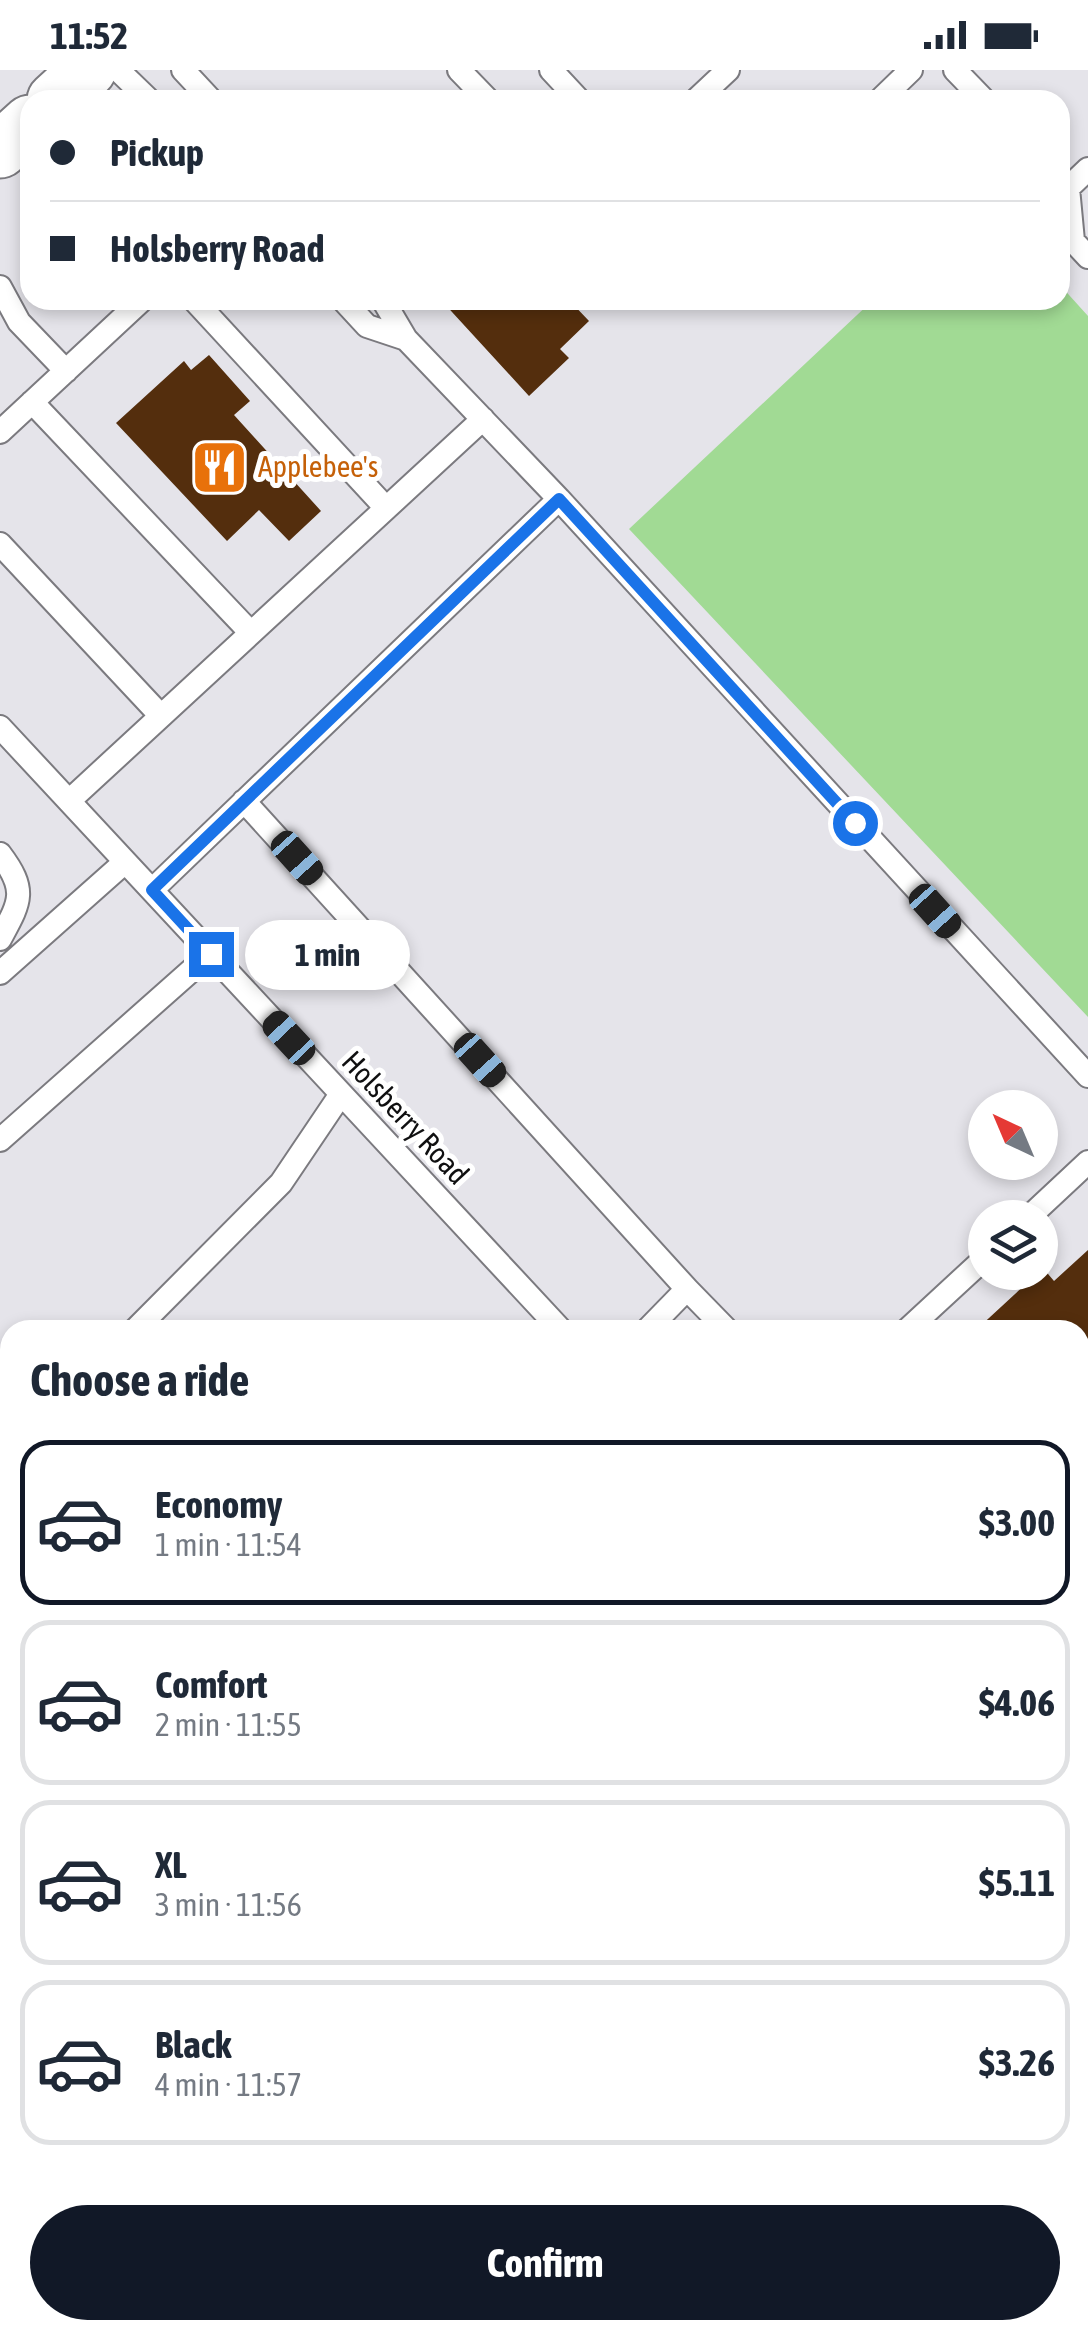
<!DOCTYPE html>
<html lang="en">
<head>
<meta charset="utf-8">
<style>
  body { margin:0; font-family:"Asap Condensed",sans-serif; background:#f6f6f7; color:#1f2937; height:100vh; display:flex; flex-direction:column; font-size:38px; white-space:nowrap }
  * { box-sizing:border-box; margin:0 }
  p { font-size:32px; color:#747a83 }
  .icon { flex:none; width:55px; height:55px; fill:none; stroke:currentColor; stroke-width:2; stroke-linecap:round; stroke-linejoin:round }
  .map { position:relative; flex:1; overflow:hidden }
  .sheet { position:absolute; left:0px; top:1250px; width:1090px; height:1020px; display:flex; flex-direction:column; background:#fff; border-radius:30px 30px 0 0; box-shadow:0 5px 15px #0003 }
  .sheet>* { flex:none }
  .banner { position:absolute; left:20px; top:20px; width:1050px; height:220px; border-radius:30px; box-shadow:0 5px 15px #0003; display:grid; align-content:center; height:220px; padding:0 30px; background:#fff }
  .needle { width:65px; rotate:316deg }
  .buttons { position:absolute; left:968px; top:1020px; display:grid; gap:20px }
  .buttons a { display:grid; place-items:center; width:90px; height:90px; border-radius:50%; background:#fff; box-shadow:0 5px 15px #0003; font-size:50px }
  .end { position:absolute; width:45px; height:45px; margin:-22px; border:12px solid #1a73e8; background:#fff; box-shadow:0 0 0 5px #fff }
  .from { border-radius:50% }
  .bubble { position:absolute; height:70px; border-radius:35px; background:#fff; box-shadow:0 5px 15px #0003; font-size:32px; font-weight:700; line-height:70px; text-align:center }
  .car { position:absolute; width:30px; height:60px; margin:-30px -15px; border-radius:12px; box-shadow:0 0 8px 2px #0007; background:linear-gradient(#222 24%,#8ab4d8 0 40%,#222 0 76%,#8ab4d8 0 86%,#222 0) }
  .banner b { display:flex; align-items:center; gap:35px; height:95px; font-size:38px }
  .banner b+b { border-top:2px solid #e0e1e3 }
  .banner i { width:25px; height:25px; background:#1f2937 }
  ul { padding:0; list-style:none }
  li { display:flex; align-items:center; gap:30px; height:165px; margin:0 20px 15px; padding:0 10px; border:5px solid #e0e1e3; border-radius:30px }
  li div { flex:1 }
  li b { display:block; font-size:38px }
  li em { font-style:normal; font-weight:700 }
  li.active { border-color:#111827 }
  li>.icon { width:90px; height:90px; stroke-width:1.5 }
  h2 { padding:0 30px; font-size:45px; line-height:120px }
  .action { display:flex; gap:20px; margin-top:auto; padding:20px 30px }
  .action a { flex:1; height:115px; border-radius:60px; background:#111827; color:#fff; font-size:40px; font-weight:700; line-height:115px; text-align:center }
  .status { display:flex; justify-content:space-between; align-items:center; height:70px; padding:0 50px; background:#fff; direction:ltr }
  .status svg { height:28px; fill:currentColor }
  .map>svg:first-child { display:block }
  .green { fill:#a1da94 }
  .water { fill:#6fa7ee }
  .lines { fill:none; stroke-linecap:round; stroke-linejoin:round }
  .stream { stroke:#6fa7ee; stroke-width:12 }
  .building { fill:#542e0d }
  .service-casing { stroke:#7b7a7f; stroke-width:26 }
  .primary-casing { stroke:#7b7a7f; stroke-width:59 }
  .service { stroke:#fff; stroke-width:22 }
  .primary { stroke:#fff; stroke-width:55 }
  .rail-casing { stroke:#77767a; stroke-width:11 }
  .rail { stroke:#fff; stroke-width:8; stroke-dasharray:22; stroke-linecap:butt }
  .route { stroke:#1a73e8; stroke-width:12 }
  .labels { text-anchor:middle; stroke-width:10; stroke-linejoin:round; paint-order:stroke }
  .food-label { font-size:30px; fill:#c56008; stroke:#fff; text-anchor:start }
  .street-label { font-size:30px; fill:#0f0f10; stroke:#fff }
</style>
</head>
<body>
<div class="status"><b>11:52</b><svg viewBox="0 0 49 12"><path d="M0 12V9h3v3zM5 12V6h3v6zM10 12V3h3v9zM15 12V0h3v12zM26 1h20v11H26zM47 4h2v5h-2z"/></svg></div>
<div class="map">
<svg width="1088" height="2270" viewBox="0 0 1088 2270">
  <rect width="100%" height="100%" fill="#e5e4ea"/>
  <path class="green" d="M1060 215 1088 246V947L629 459 873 230H1060Z
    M1088 1629V2270H759L768 2260H1080V1636Z"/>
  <path class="water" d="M478 2260H575C546 2270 508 2270 478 2260Z"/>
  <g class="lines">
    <path class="stream" d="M28 179 30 177"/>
  </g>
  <path class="building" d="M441 230H569L589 251 560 279 569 288 529 326Z
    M209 285 250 331 234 345 321 441 289 471 259 440 227 471 116 353 184 291 191 300Z
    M1088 1180V1546L1082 1552 1080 1260H976L1043 1198 1054 1211Z"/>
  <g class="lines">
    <defs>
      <path id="service" d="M118 0 149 30
        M183 0 211 30
        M459 0 488 30
        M551 0 579 30
        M955 0 984 30
        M696 30 728 0
        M880 30 911 0
        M1060 110 1068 118 1088 99
        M1068 118 1073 171 1088 187
        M0 217 19 252 66 301
        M194 230 386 438
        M343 230 367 256 406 269
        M383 230 406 269 559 429
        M32 332 251 563
        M0 362 142 230
        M0 474 161 646
        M0 657 561 1260
        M69 731 483 349
        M244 731 687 1219
        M0 784C28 821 20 832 0 869
        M152 820 559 429 1088 1006
        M0 903 125 792
        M0 1070 211 883
        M1028 1148 1088 1092
        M135 1260 281 1113 341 1024
        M647 1260 687 1219 727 1260
        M907 1260 985 1188
        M0 1397 10 1387"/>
      <path id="primary" d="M55 30 88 0
        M0 80 30 53"/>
    </defs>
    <use href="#service" class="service-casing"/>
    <use href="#primary" class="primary-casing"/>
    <use href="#service" class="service"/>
    <use href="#primary" class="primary"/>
    <defs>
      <path id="rail" d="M0 2246 10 2250
        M35 2260 60 2270"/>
    </defs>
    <use href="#rail" class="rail-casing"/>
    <use href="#rail" class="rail"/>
  </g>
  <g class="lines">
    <path class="route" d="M211 884 152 820 559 429 855 753"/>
  </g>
  <defs>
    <symbol id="restaurant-square" viewBox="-11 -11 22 22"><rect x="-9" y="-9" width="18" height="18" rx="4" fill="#e8710a" stroke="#fff"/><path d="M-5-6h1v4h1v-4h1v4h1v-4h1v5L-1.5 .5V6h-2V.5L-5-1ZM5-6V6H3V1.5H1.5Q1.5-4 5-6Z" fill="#fff"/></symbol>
  </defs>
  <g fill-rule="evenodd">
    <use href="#restaurant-square" x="188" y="366" width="63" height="63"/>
  </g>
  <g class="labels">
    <g class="food-label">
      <text x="258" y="407">Applebee's</text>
    </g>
    <g class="street-label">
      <text transform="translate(405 1048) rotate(47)" y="10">Holsberry Road</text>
    </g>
  </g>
</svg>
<div class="buttons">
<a><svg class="needle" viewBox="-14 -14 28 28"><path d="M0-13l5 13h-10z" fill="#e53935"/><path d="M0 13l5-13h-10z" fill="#747a83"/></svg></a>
<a><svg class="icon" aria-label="layers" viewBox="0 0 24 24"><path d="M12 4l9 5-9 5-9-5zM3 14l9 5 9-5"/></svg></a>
</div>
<i class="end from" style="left:855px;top:753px"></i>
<i class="end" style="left:211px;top:884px"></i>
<div class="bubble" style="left:245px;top:850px;width:165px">1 min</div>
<i class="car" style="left:297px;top:788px;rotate:138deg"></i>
<i class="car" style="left:935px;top:841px;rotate:138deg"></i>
<i class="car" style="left:289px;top:968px;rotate:317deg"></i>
<i class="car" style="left:480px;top:990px;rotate:138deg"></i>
<div class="banner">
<b><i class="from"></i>Pickup</b>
<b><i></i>Holsberry Road</b>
</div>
<section class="sheet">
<h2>Choose a ride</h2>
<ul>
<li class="active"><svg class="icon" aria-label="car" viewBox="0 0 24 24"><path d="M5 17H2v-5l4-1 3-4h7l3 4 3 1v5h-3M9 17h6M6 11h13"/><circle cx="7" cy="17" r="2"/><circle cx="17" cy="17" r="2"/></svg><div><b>Economy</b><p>1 min · 11:54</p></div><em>$3.00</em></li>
<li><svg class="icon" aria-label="car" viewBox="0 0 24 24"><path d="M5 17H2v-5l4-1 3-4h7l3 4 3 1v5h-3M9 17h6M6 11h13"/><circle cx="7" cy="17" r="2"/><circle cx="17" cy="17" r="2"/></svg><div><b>Comfort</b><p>2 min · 11:55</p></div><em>$4.06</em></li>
<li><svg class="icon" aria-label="car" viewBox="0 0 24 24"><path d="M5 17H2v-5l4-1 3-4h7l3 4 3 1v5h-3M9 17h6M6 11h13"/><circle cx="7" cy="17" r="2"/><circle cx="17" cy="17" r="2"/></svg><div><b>XL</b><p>3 min · 11:56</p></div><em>$5.11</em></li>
<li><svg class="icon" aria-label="car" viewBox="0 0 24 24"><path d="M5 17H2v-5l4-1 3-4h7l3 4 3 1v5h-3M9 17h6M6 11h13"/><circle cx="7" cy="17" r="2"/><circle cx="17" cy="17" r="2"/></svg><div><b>Black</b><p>4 min · 11:57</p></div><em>$3.26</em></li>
</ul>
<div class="action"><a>Confirm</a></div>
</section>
</div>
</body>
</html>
